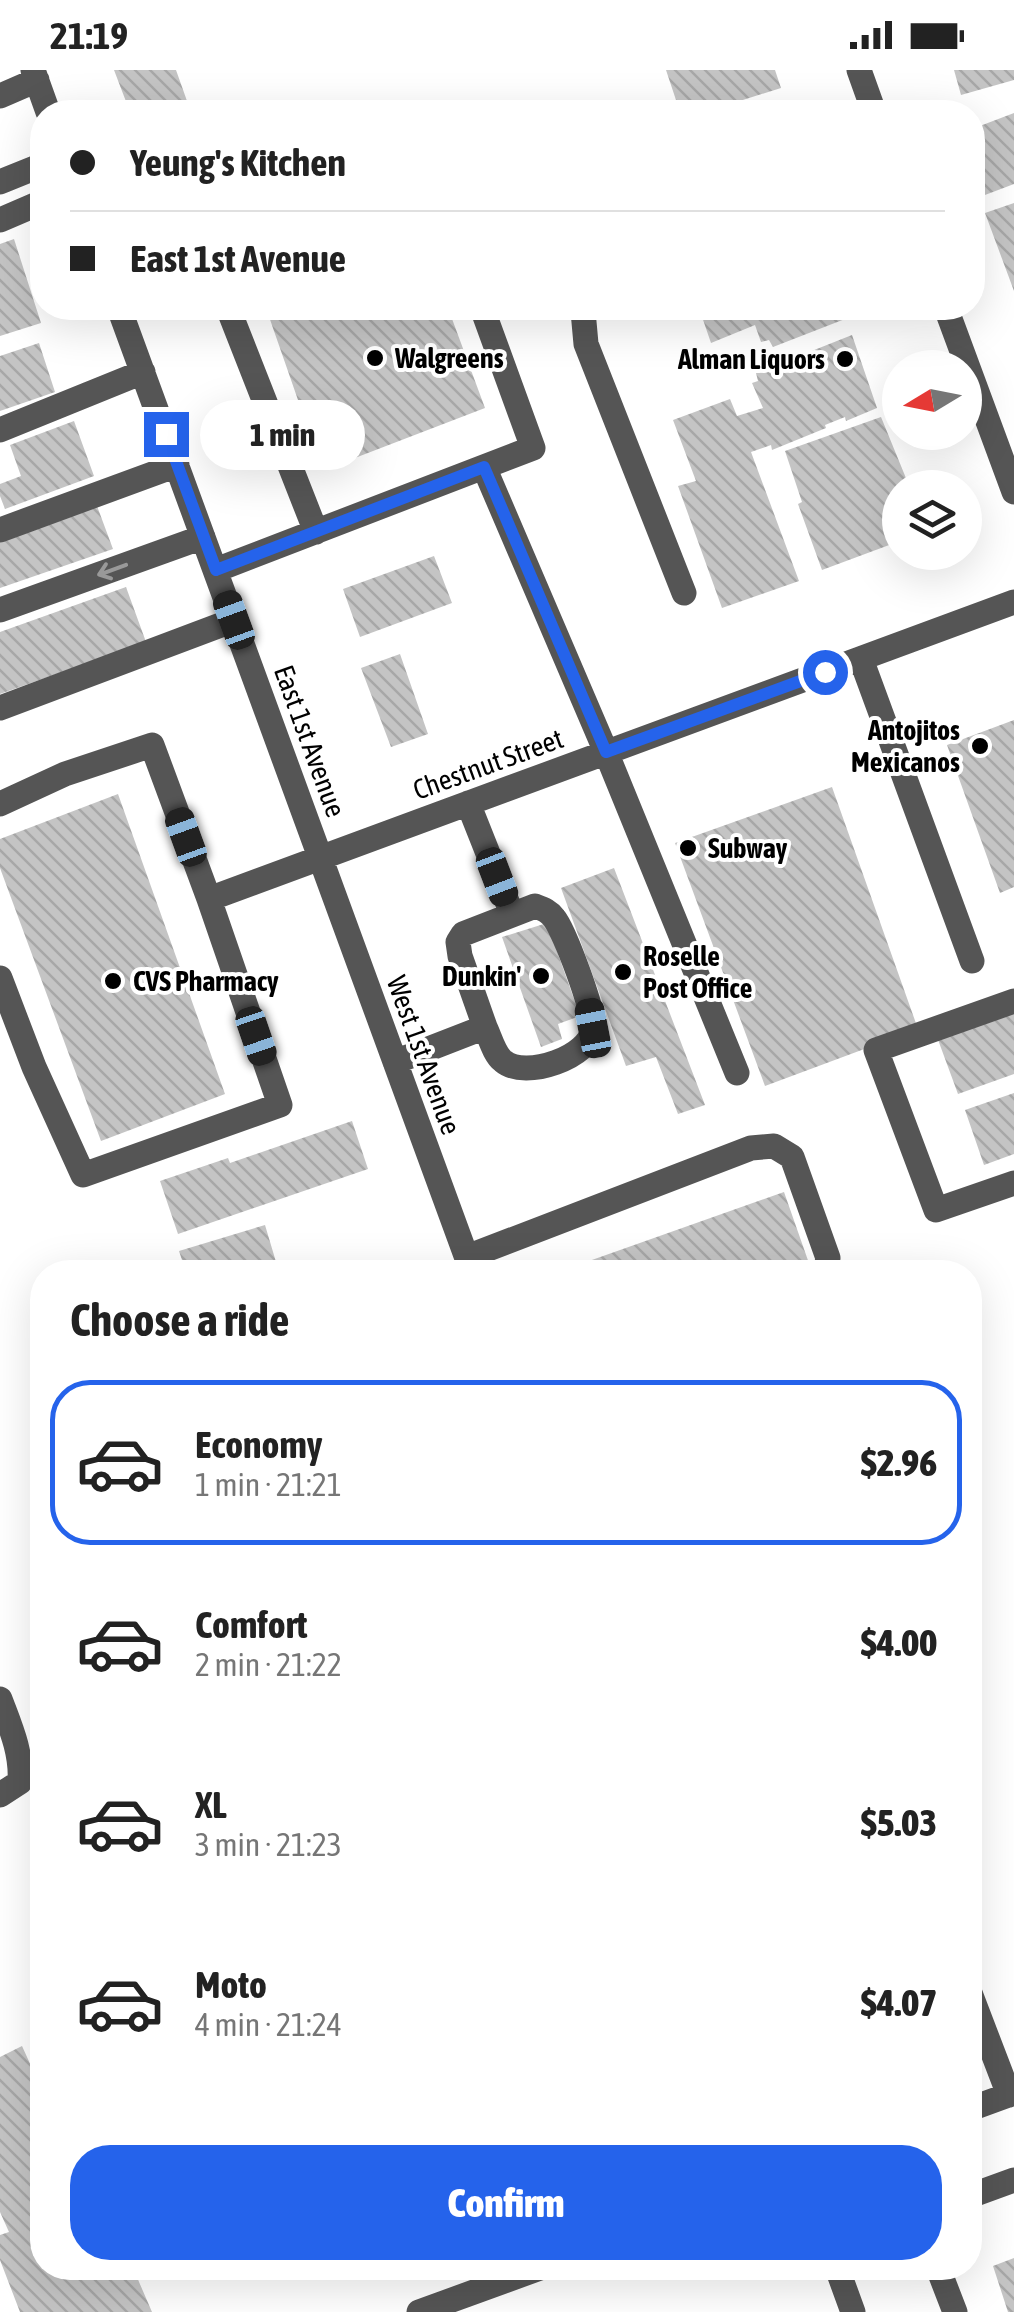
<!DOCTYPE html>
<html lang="en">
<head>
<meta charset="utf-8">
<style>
  body { margin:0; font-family:"Asap Condensed",sans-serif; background:#f6f6f6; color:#222; height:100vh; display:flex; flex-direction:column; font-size:38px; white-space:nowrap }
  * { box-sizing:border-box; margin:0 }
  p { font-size:32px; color:#767676 }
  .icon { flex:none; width:55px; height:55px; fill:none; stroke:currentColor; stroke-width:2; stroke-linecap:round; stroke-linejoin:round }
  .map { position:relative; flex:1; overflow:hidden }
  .details { position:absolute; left:30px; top:1190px; width:952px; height:1020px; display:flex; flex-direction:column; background:#fff; border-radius:40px; box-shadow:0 10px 40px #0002 }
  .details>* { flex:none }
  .banner { position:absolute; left:30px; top:30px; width:955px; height:220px; border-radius:40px; box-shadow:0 10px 40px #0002; display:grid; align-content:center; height:220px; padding:0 40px; background:#fff }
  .needle { width:65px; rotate:260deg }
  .controls { position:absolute; left:882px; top:280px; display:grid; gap:20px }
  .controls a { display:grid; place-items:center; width:100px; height:100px; border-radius:50%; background:#fff; box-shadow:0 10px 40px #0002; font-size:50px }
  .end { position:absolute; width:45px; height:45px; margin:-22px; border:12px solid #2563eb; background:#fff; box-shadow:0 0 0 5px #fff }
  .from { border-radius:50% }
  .bubble { position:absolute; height:70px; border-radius:35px; background:#fff; box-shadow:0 10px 40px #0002; font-size:32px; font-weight:800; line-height:70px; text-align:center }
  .car { position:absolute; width:30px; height:60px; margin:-30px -15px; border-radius:12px; box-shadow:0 0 8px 2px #0007; background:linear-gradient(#222 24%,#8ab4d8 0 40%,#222 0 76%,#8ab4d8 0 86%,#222 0) }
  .banner b { display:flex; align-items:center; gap:35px; height:95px; font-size:38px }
  .banner b+b { border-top:2px solid #e0e0e0 }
  .banner i { width:25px; height:25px; background:#222 }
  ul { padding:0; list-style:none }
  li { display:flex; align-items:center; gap:30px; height:165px; margin:0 20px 15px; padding:0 20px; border:5px solid transparent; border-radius:40px }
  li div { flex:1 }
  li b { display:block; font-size:38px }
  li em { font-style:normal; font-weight:800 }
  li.current { border-color:#2563eb }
  li>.icon { width:90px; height:90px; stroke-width:1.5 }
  h2 { padding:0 40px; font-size:45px; line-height:120px }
  .button { display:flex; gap:20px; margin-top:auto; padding:20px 40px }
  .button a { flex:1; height:115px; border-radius:40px; background:#2563eb; color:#fff; font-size:40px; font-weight:800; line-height:115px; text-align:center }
  .status { display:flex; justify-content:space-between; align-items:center; height:70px; padding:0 50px; background:#fff; direction:ltr }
  .status svg { height:28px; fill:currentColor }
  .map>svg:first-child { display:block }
  .building { fill:url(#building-back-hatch) }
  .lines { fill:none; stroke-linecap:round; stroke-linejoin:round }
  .minor { stroke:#555; stroke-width:25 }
  .oneway { stroke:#999 }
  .route { stroke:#2563eb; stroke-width:12 }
  .poi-dot { fill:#000; stroke:#fff; stroke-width:4 }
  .labels { text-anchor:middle; stroke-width:8; stroke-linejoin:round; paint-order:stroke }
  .poi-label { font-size:28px; font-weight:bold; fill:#000; stroke:#fff; text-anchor:start }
  .street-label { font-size:28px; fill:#000; stroke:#fff }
</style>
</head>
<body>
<div class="status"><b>21:19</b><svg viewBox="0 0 49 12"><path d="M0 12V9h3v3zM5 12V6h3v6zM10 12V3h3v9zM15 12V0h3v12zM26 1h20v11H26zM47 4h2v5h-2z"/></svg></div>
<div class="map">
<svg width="1014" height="2242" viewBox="0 0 1014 2242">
  <defs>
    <pattern id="building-back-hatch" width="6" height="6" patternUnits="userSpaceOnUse" patternTransform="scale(2.5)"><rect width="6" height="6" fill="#c4c4c4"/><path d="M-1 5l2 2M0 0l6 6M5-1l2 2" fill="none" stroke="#a7a7a7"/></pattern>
  </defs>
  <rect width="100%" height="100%" fill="#fff"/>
  <path class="building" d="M114 0H176L187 31 155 42H130Z
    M666 0H775L781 18 705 42H680Z
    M954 0H1014V10L961 25Z
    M754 33 760 42H729Z
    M1014 43V114L977 128 972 115V59Z
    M1014 133V221L985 143Z
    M14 169 41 253 0 266V174Z
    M266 238H448L485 338 347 391 314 376Z
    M699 238H840L845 249 773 277 769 270 761 272 755 255 711 273Z
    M852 265 877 338 846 351 845 347 825 355 826 358 772 380 771 375 751 382 799 511 722 538 678 416 696 411 673 350 730 329 737 346 763 338 752 313 758 311 756 303Z
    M39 273 55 322 0 341V286Z
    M881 347 910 418H900V471L822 500 798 434 802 432 785 381Z
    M74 351 94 406 5 439 0 426V414L21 406 10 375Z
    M97 436 113 479 0 518V470Z
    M434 486 452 533 360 567 343 519Z
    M126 517 146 572 0 624V562Z
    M400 584 428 664 391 677 361 598Z
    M1014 650V817L1000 823 947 675Z
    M832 717 918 959 765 1016 675 773Z
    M118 724 225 1024 101 1071 0 798V769Z
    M614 798 705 1035 678 1044 656 987 626 996 561 818Z
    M547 853 580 946 558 954 562 969 541 977 502 867Z
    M1014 938V1004L958 1024 937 967Z
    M1014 1023V1084L984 1095 965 1040Z
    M352 1051 368 1099 178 1164 160 1111 228 1088 230 1093Z
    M784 1122 811 1199 802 1202H558Z
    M265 1155 279 1202H186L179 1181Z
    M22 1976 42 2020V2198H133L152 2242H20L0 2190V2165L9 2162 0 2142V1987Z
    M1014 2188V2242H1008L993 2196Z"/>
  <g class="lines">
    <path class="minor" d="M33 0 48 42
      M859 0 874 42
      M0 26 37 10
      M0 112 42 95
      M0 150 42 132
      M119 238 472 1202
      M228 238 316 462
      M589 238 583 241 586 274 684 523
      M946 238 1014 422
      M0 360 143 302
      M484 397 606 682 737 1003
      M0 460 177 395
      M216 500 533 378 482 238
      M0 540 203 467
      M861 589 972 891
      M0 638 234 550
      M468 733 512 844
      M0 734 65 704 152 675 209 829 280 1035 83 1105 34 997 0 908
      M209 829 1014 532
      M1014 931 876 980 936 1140 1014 1113
      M395 992 485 957 460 886 458 872 463 864 535 836C543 839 549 841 554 848 564 860 595 942 593 958 591 987 525 1010 503 991 494 984 490 967 485 957
      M467 1187 751 1078 774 1076 792 1087 828 1188 825 1202
      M0 1629C10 1656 22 1682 20 1712L0 1725
      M970 1923 1009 2025
      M970 2039 1014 2023
      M970 2126 1014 2110
      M837 2198 853 2242
      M938 2198 955 2242
      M419 2242 540 2198"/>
  </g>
  <defs><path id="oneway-shaft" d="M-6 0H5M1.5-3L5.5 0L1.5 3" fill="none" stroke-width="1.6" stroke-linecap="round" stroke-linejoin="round" transform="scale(2.5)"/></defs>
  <use class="oneway" href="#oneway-shaft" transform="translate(112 500) rotate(160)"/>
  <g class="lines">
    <path class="route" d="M166 364 216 500 484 397 606 682 825 602"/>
  </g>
  <g class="poi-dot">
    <circle cx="375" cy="288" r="10"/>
    <circle cx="845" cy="289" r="10"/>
    <circle cx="980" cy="676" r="10"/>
    <circle cx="688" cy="778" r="10"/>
    <circle cx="623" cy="902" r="10"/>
    <circle cx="541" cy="906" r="10"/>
    <circle cx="113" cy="911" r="10"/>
  </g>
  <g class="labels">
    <g class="poi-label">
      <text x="395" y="298">Walgreens</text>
      <text x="825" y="299" text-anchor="end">Alman Liquors</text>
      <text x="960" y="670" text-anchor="end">Antojitos<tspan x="960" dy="32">Mexicanos</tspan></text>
      <text x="708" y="788">Subway</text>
      <text x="643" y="896">Roselle<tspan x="643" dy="32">Post Office</tspan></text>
      <text x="521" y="916" text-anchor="end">Dunkin'</text>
      <text x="133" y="921">CVS Pharmacy</text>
    </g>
    <g class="street-label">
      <text transform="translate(310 671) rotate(70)" y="10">East 1st Avenue</text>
      <text transform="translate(488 694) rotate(-20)" y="10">Chestnut Street</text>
      <text transform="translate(424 985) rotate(70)" y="10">West 1st Avenue</text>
    </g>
  </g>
</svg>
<div class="controls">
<a><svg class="needle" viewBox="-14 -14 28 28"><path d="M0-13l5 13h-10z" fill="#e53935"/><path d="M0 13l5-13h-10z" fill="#767676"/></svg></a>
<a><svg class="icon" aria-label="layers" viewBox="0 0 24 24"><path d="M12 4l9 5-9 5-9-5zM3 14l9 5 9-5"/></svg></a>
</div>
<i class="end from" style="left:825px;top:602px"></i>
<i class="end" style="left:166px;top:364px"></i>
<div class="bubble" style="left:200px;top:330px;width:165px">1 min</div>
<i class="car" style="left:234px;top:550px;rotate:340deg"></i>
<i class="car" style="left:186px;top:767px;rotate:340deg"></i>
<i class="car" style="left:497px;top:807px;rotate:159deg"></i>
<i class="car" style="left:593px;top:958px;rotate:349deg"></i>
<i class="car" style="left:256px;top:966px;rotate:161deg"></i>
<div class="banner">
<b><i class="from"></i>Yeung's Kitchen</b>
<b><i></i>East 1st Avenue</b>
</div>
<section class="details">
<h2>Choose a ride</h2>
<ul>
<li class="current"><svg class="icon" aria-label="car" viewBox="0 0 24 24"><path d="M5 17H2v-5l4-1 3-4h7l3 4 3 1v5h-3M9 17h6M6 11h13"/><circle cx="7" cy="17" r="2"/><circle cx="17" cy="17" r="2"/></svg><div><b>Economy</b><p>1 min · 21:21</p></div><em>$2.96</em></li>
<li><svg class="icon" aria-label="car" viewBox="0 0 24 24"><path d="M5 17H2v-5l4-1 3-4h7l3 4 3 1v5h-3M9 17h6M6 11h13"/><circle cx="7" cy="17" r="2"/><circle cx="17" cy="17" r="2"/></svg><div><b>Comfort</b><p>2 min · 21:22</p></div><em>$4.00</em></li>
<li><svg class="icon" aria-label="car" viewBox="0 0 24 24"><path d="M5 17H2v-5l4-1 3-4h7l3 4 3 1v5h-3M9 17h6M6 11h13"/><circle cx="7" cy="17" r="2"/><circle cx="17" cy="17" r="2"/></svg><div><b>XL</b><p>3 min · 21:23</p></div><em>$5.03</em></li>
<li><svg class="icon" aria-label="car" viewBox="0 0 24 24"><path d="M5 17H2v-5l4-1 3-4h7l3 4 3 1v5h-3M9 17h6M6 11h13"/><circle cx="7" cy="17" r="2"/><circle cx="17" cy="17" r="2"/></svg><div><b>Moto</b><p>4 min · 21:24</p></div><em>$4.07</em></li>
</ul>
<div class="button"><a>Confirm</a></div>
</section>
</div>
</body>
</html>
